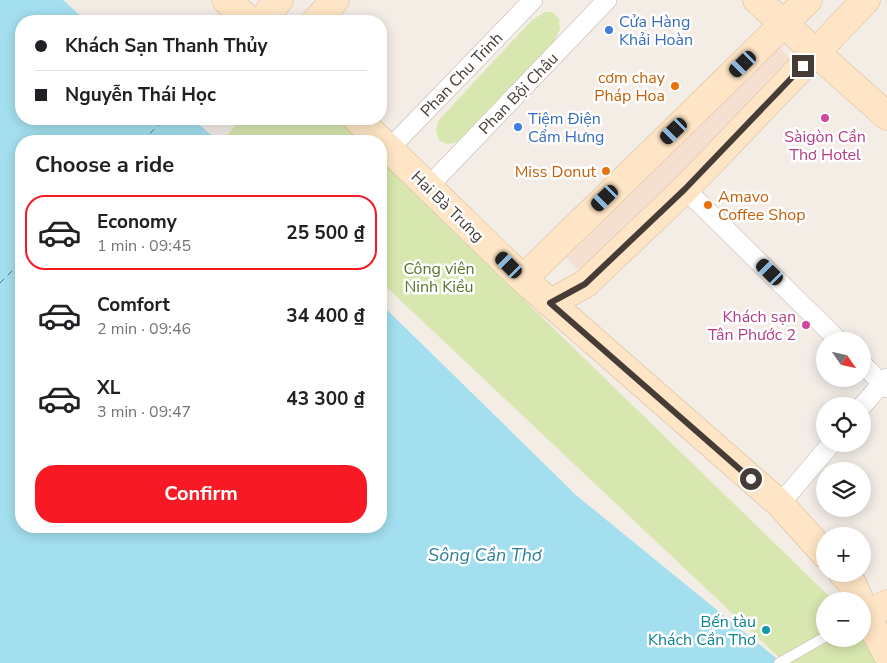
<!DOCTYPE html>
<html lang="en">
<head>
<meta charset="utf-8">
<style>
  body { margin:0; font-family:"Nunito Sans",sans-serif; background:#f2f2f2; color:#202124; height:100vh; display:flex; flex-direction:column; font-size:19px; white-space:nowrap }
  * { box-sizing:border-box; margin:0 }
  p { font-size:16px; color:#757577 }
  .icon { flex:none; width:28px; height:28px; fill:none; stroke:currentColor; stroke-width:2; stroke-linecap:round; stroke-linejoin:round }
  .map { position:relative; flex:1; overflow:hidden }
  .details { position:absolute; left:15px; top:135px; width:372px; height:398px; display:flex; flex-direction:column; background:#fff; border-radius:20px; box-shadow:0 2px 12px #0003 }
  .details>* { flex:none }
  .top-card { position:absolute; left:15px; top:15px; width:372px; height:110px; border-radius:20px; box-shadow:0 2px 12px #0003; display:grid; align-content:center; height:110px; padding:0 20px; background:#fff }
  .needle { width:32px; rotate:124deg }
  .tools { position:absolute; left:816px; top:332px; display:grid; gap:10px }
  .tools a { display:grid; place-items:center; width:55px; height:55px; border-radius:50%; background:#fff; box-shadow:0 2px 12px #0003; font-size:25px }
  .end { position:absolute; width:22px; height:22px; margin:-11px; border:6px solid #463c35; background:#fff; box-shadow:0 0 0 2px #fff }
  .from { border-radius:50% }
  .car { position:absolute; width:15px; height:30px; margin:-15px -8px; border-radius:6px; box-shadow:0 0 4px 1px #0007; background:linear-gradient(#222 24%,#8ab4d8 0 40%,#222 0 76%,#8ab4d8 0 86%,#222 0) }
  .top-card b { display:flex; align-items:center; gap:18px; height:48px; font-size:19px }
  .top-card b+b { border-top:1px solid #e0e0e0 }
  .top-card i { width:12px; height:12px; background:#202124 }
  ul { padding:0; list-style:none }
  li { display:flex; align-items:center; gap:15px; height:75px; margin:0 10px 8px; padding:0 10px; border:2px solid transparent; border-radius:20px }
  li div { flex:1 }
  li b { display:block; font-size:19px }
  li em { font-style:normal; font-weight:700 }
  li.on { border-color:#f71923 }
  li>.icon { width:45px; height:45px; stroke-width:1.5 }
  h2 { padding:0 20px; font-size:22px; line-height:60px }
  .button { display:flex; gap:10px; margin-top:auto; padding:10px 20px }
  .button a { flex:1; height:58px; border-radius:20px; background:#f71923; color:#fff; font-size:20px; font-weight:700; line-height:58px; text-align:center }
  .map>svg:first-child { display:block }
  .commercial { fill:#f5dfd1 }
  .green { fill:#d8e7af }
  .water { fill:#a3dfef }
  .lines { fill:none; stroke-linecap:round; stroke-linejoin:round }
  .ferry { stroke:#2b8098; stroke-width:1; stroke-dasharray:6 5; stroke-linecap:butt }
  .lane-casing { stroke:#c1b5ac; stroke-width:11 }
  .street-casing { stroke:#c1b5ac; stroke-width:20 }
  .secondary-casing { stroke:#d5ba99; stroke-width:29 }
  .lane { stroke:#fff; stroke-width:10 }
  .street { stroke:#fff; stroke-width:19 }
  .secondary { stroke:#fee5c5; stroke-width:28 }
  .route { stroke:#463c35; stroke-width:6 }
  .shop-dot { fill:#3f7fe0; stroke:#fff; stroke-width:2 }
  .food-dot { fill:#e8710a; stroke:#fff; stroke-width:2 }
  .hotel-dot { fill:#d1479c; stroke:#fff; stroke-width:2 }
  .culture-dot { fill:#0f9aa8; stroke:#fff; stroke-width:2 }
  .labels { text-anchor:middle; stroke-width:5; stroke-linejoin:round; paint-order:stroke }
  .shop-label { font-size:16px; fill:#366cbe; stroke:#fff; text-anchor:start }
  .street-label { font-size:16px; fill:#463c35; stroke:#fff }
  .food-label { font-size:16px; fill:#c56008; stroke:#fff; text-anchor:end }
  .hotel-label { font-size:16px; fill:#b23c85; stroke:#fff }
  .park-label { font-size:16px; fill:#55762a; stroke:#fff }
  .culture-label { font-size:16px; fill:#0d838f; stroke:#fff; text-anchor:end }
  .water-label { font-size:18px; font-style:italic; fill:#2b8098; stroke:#fff }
</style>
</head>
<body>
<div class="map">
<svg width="887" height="663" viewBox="0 0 887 663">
  <rect width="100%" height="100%" fill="#f3ede6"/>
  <path class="commercial" d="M776 44 798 66 589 280 565 257Z"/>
  <path class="green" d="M545 12H552L559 19 560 29 554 41 458 142 447 144 439 140 436 131 438 121 532 20Z
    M241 119H338L361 141H233L227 135Z
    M381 161 834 601H825V639H862L863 636 877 663H785L381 282Z"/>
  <path class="water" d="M0 0H63L86 21H21V119H193L218 141H21V526H381V304L577 496 782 663H0Z"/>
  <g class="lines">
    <path class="ferry" d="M142 141 165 119
      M0 283 21 262"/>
    <defs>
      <path id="lane" d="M779 663 825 637"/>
      <path id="street" d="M389 149 533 0
        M429 186 607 0
        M685 189 839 341
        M862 364 887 388
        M862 406 887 378
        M780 504 831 444"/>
      <path id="secondary" d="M226 0 250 21
        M757 0 887 116
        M261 21 279 0
        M316 21 335 0
        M357 119 381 141
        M381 141 523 279 780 504 825 554
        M523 279 808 0
        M550 303 585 284 685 189 866 0
        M843 574 852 583 860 601
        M862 607 887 654
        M866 616 887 604"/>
    </defs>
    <use href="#lane" class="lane-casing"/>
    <use href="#street" class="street-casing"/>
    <use href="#secondary" class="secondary-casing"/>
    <use href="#lane" class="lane"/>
    <use href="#street" class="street"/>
    <use href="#secondary" class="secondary"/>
  </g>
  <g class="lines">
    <path class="route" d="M751 479 550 303 585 284 685 189 803 66"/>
  </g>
  <g class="shop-dot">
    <circle cx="609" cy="30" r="5"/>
    <circle cx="518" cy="127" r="5"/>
  </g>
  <g class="food-dot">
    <circle cx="675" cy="86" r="5"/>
    <circle cx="606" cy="171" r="5"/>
    <circle cx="708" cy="205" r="5"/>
  </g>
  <g class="hotel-dot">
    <circle cx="825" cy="118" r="5"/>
    <circle cx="806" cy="325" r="5"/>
  </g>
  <circle class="culture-dot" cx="766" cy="630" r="5"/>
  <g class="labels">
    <g class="shop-label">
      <text x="619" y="27">Cửa Hàng<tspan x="619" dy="18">Khải Hoàn</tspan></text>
      <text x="528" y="124">Tiệm Điện<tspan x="528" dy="18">Cẩm Hưng</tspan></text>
    </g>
    <g class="street-label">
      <text transform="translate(461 74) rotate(-46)" y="6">Phan Chu Trinh</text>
      <text transform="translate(518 93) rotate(-46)" y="6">Phan Bội Châu</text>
      <text transform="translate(448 206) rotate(44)" y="6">Hai Bà Trưng</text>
    </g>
    <g class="food-label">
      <text x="665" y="83">cơm chay<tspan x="665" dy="18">Pháp Hoa</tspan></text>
      <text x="596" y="177">Miss Donut</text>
      <text x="718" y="202" text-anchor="start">Amavo<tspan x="718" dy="18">Coffee Shop</tspan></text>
    </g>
    <g class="hotel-label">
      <text x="825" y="142">Sàigòn Cần<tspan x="825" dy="18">Thơ Hotel</tspan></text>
      <text x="796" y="322" text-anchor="end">Khách sạn<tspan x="796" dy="18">Tân Phước 2</tspan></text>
    </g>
    <g class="park-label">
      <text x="439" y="274">Công viên<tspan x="439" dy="18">Ninh Kiều</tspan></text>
    </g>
    <g class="culture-label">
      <text x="756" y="627">Bến tàu<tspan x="756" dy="18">Khách Cần Thơ</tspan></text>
    </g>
    <g class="water-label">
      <text x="485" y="561">Sông Cần Thơ</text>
    </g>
  </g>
</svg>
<div class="tools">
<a><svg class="needle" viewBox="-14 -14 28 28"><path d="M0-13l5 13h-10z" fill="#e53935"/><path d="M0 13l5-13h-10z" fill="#757577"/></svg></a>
<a><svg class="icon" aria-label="locate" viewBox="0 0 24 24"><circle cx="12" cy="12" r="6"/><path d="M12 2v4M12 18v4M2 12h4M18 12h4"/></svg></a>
<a><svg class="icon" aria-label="layers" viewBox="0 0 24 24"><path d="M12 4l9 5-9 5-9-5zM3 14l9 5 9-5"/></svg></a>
<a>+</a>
<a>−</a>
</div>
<i class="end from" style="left:751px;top:479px"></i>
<i class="end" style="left:803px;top:66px"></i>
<i class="car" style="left:743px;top:64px;rotate:226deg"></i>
<i class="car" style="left:674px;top:131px;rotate:226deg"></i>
<i class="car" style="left:605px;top:198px;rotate:226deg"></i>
<i class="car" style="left:509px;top:265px;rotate:315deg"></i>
<i class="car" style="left:770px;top:272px;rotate:314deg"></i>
<div class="top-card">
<b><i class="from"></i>Khách Sạn Thanh Thủy</b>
<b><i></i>Nguyễn Thái Học</b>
</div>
<section class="details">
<h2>Choose a ride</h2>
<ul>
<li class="on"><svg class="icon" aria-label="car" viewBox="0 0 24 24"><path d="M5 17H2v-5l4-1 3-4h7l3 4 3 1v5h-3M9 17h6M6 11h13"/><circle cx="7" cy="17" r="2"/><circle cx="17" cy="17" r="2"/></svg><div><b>Economy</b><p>1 min · 09:45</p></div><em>25 500 ₫</em></li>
<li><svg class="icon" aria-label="car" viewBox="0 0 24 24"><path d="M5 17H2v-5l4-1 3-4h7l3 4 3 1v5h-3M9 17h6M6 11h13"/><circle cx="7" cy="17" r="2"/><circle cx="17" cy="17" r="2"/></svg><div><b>Comfort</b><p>2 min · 09:46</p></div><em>34 400 ₫</em></li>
<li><svg class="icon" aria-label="car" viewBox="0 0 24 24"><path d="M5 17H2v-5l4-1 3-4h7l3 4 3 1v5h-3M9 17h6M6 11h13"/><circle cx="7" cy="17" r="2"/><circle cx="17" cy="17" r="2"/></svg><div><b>XL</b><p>3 min · 09:47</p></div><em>43 300 ₫</em></li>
</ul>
<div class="button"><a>Confirm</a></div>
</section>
</div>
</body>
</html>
